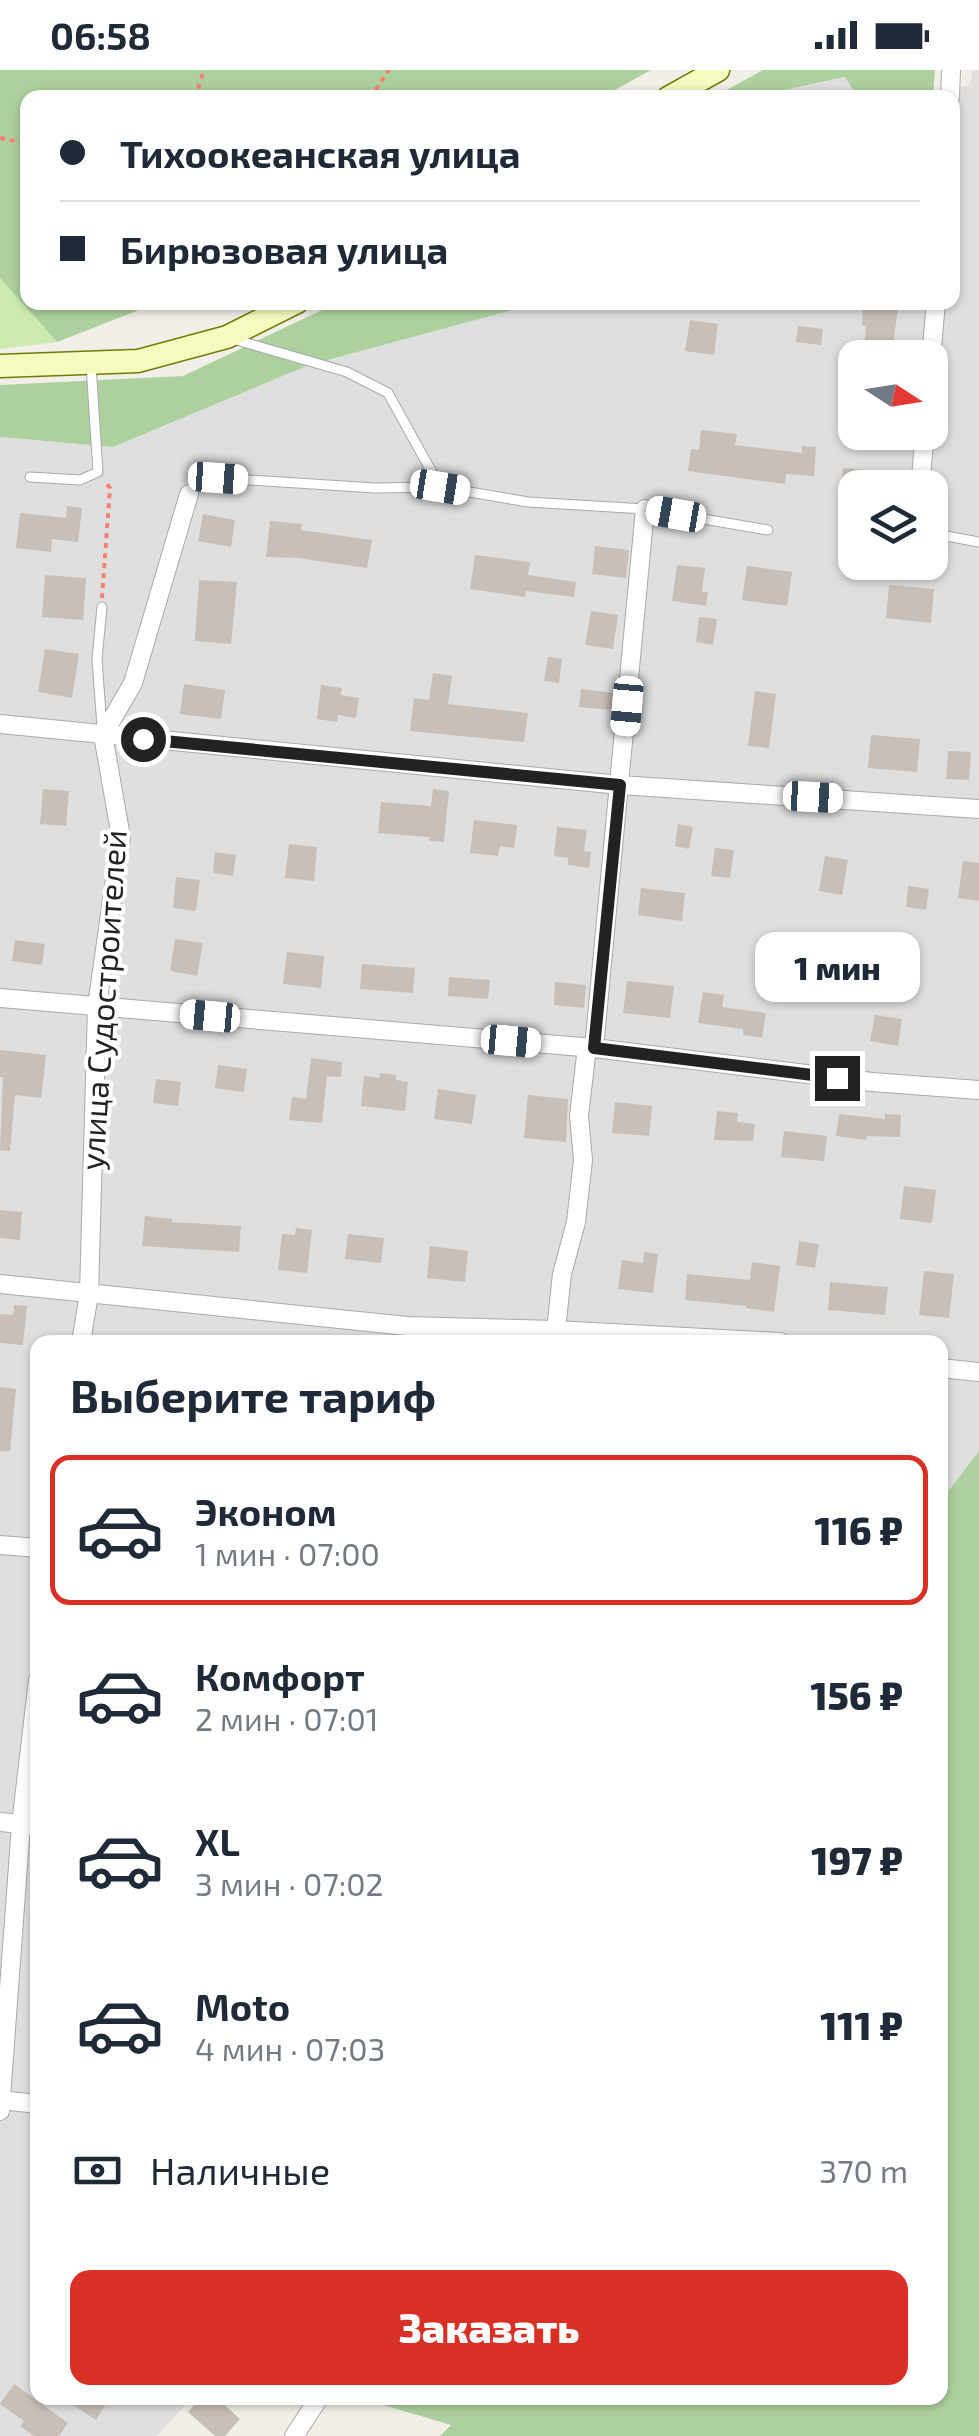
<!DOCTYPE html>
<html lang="ru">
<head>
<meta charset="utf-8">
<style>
  body { margin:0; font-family:"Exo 2",sans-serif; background:#f2f2f3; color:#1f2937; height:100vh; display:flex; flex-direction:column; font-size:38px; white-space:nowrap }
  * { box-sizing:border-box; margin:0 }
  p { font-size:32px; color:#747a83 }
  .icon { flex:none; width:55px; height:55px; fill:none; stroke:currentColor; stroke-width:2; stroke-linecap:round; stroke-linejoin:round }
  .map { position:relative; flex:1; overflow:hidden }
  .side { position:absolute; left:30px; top:1265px; width:918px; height:1070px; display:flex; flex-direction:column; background:#fff; border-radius:20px; box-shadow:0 2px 8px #0004 }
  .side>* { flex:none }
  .banner { position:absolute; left:20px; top:20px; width:940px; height:220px; border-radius:20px; box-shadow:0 2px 8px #0004; display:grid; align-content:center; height:220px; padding:0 40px; background:#fff }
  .needle { width:65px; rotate:102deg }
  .controls { position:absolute; left:838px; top:270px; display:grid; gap:20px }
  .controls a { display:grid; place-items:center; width:110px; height:110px; border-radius:20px; background:#fff; box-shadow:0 2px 8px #0004; font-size:50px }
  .end { position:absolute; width:45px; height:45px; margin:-22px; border:12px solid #222; background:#fff; box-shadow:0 0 0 5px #fff }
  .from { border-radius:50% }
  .bubble { position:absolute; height:70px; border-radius:20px; background:#fff; box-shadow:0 2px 8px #0004; font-size:32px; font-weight:800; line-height:70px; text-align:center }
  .car { position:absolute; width:30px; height:60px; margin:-30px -15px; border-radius:12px; box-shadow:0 0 8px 2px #0007; background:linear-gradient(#fff 24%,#345 0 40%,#fff 0 76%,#345 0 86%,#fff 0) }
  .banner b { display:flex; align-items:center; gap:35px; height:95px; font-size:38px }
  .banner b+b { border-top:2px solid #e0e1e3 }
  .banner i { width:25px; height:25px; background:#1f2937 }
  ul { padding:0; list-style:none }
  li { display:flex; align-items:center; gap:30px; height:150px; margin:0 20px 15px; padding:0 20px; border:5px solid transparent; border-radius:20px }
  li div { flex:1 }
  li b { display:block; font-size:38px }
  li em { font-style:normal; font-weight:800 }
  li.on { border-color:#d93025 }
  li>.icon { width:90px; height:90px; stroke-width:1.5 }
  h2 { padding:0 40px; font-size:45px; line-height:120px }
  .pay { display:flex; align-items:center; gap:25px; height:110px; padding:0 40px; font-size:38px }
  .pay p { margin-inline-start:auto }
  .primary-button { display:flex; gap:20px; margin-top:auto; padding:20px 40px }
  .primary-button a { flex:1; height:115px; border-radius:20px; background:#d93025; color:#fff; font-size:40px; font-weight:800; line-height:115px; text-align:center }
  .status { display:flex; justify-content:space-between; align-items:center; height:70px; padding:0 50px; background:#fff; direction:ltr }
  .status svg { height:28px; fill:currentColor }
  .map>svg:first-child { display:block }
  .residential { fill:#e0dfdf; fill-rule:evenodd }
  .grass { fill:#cdebb0 }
  .forest { fill:#add19e }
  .building { fill:#c7bfb8 }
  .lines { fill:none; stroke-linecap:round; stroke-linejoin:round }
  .lane-casing { stroke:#a9a9a9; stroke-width:11 }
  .street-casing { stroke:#a9a9a9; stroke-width:20 }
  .secondary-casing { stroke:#707d05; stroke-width:25 }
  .path { stroke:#fa8072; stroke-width:4; stroke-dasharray:5 5; stroke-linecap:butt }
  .lane { stroke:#fff; stroke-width:9 }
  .street { stroke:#fff; stroke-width:18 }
  .secondary { stroke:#f7fabf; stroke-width:22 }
  .route { stroke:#222; stroke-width:12 }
  .labels { text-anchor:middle; stroke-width:8; stroke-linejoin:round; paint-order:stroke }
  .street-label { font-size:32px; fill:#222; stroke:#fff }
</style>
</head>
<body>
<div class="status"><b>06:58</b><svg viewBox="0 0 49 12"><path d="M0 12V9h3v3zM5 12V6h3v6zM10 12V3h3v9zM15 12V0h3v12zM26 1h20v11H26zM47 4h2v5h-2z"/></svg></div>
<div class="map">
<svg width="979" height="2366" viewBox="0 0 979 2366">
  <rect width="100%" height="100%" fill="#f2efe9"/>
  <path class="residential" d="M972 0H979V1381L940 1432V1272H38V2328H191L157 2366H0V367L113 377 309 295 539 233 952 232V28L933 27V24L970 15ZM855 288H930V362H855ZM855 418H930V492H855Z
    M846 7 858 27 753 28Z"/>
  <path class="grass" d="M0 208 57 272 0 279Z"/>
  <path class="forest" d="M0 0H651L600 28H28V232L157 233 57 272 0 208Z
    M763 0H935L933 27H858L845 7 753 27H714Z
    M337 233H539L309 295 113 377 0 367V315L183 306Z
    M979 1381V2366H440L451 2355 360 2328H940V1432Z"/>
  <path class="building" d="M863 232H899L891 288H864L866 256 862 255Z
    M690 250 718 254 714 285 685 281Z
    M798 256 823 259 821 275 796 272Z
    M701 360 737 364 735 375 802 383V376L816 377 814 406 786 404 785 414 688 401 691 379 699 380Z
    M843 398 879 401 878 418 841 419Z
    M67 436 82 438 78 472 52 469 51 482 16 478 20 443 66 448Z
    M203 444 235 450 231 477 198 471Z
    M270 451 302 454 301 460 372 470 367 498 298 488 266 487Z
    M595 476 629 480 626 508 592 504Z
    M475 485 530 492 528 505 576 512 574 527 526 521 525 527 470 519Z
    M677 495 705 498 702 522H708L706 536 672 531Z
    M747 496 792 502 787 536 742 530Z
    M45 505 86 508 83 550 42 547Z
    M199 510 237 512 231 574 195 571Z
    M889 515 934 519 931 553 886 548Z
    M591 541 618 545 613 579 585 575Z
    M699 547 717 549 713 575 696 572Z
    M45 579 79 584 72 628 38 622Z
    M548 587 562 589 559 613 544 611Z
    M433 603 452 606 448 634 528 643 524 672 410 661 414 628 429 630Z
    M184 614 225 620 221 649 180 644Z
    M321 615 342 618 341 625 359 628 356 648 338 645 337 652 317 649Z
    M581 619 614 623 612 640 579 637Z
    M755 621 776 624 769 678 748 676Z
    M871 665 920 669 917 702 868 698Z
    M948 681 971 682 969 710 946 709Z
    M43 719 69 721 66 756 40 754Z
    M433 719 449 721 444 772 429 771V767L378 763 381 732 431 736Z
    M474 750 517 755 514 778 500 776 498 786 470 783Z
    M678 754 693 757 689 779 675 776Z
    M557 757 587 760 584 781 591 782 589 798 568 795V788L554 786Z
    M289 774 317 777 314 811 285 808Z
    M715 778 734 780 730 808 711 806Z
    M215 782 236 785 233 806 213 803Z
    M825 786 848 790 842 825 819 821Z
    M963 791 979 793V831L958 828Z
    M176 807 200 810 196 841 173 838Z
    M908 816 929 819 926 840 906 837Z
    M641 818 685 823 682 851 638 845Z
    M175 869 203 873 197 906 170 901Z
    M15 870 45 874 42 895 12 891Z
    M780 875 826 880 822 912 795 908 796 898 778 895Z
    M287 882 324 886 321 918 283 914Z
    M362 894 415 898 413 923 360 919Z
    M449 907 490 910 488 929 448 926Z
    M627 911 674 916 670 948 623 943Z
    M555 912 586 915 584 938 554 935Z
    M703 922 724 925 722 937 766 943 762 968 743 965V959L698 953Z
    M875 945 902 949 898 976 870 971Z
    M0 980 46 985 41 1028 15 1025 10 1081 0 1080 3 1007H0Z
    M311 988 342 992 341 1007 327 1006 322 1053 289 1050 292 1027 306 1029Z
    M218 995 247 999 244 1022 215 1018Z
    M380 1003 396 1005V1010L408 1012 405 1041 361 1036 364 1006 379 1008Z
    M156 1009 181 1012 178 1036 153 1033Z
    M438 1019 476 1025 472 1054 434 1049Z
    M528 1025 568 1029 566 1072 524 1068Z
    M615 1032 652 1036 649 1066 612 1063Z
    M717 1041 738 1043 737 1052 755 1054 753 1071 714 1070Z
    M839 1044 885 1049V1044L901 1045 900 1067 867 1066 866 1070 836 1066Z
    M784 1061 827 1066 824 1091 781 1087Z
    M904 1116 936 1120 932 1153 900 1149Z
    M0 1140 22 1142 20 1170 0 1168Z
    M145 1146 172 1149V1152L241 1156 239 1182 142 1176Z
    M296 1158 312 1160 307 1203 278 1200 282 1164 295 1165Z
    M348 1164 384 1168 381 1193 345 1189Z
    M799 1171 819 1174 815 1198 796 1195Z
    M430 1176 468 1181 465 1212 427 1208Z
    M644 1182 658 1184 653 1223 618 1219 622 1190 643 1193Z
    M752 1192 780 1196 774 1242 746 1238 747 1236 685 1230 687 1204 750 1210Z
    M924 1201 954 1204 949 1248 919 1245Z
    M830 1212 888 1217 885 1245 828 1240Z
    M14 1235 27 1236 23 1275 0 1273V1244L13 1245Z
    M0 1317 16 1319 10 1381H0Z
    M14 2314 68 2353 59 2366H34L20 2356 24 2351 0 2334Z
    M62 2328H96L106 2334 96 2350Z
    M200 2328 213 2334 217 2328 240 2349 225 2366H215L188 2342Z"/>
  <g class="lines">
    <defs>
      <path id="lane" d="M233 269 347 302 388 323 440 417
        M30 407 80 410 98 402 91 295
        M218 408 375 418 440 417 528 432 645 439 768 460
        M930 463 979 472
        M854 469H855
        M102 537 97 589 102 657"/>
      <path id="street" d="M950 28 951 0
        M930 300 936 232
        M920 418 925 362
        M0 654 620 715 979 739
        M0 928 594 978 872 1012 979 1020
        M594 978 645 439
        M0 1214 407 1256 556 1260 780 1272
        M556 1260 562 1204 576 1152 583 1090 579 1046 587 977
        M81 1272 89 1224 97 936 121 767 103 665 133 613 189 424
        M940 1298 979 1302
        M0 1475 38 1478
        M0 1752 38 1756
        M0 2030 38 2034
        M0 2041 21 1755 38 1610
        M294 2366 319 2328"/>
      <path id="secondary" d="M668 28 718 0
        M0 296 138 291 227 267 297 232"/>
    </defs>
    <use href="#lane" class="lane-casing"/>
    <use href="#street" class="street-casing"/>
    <use href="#secondary" class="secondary-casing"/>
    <path class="path" d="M195 28 204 0
      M370 28 389 0
      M0 68 28 74
      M102 528 110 418 106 413"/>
    <use href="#lane" class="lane"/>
    <use href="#street" class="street"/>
    <use href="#secondary" class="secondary"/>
  </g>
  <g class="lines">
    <path class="route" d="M143 669 620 715 594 978 837 1008"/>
  </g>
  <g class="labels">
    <g class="street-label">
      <text transform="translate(104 930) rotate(-86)" y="11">улица Судостроителей</text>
    </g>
  </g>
</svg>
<div class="controls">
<a><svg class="needle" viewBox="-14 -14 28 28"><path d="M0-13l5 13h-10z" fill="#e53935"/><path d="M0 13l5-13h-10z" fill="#747a83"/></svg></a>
<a><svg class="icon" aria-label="layers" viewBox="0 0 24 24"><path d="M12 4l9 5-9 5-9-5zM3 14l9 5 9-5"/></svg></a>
</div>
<i class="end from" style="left:143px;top:669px"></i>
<i class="end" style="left:837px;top:1008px"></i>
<div class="bubble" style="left:755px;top:862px;width:165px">1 мин</div>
<i class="car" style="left:218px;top:408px;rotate:94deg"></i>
<i class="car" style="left:440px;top:417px;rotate:99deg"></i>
<i class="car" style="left:676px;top:444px;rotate:280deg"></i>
<i class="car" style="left:627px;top:636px;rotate:185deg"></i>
<i class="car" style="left:813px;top:727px;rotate:93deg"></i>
<i class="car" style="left:210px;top:946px;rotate:275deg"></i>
<i class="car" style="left:511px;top:971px;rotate:95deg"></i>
<div class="banner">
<b><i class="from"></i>Тихоокеанская улица</b>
<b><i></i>Бирюзовая улица</b>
</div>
<section class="side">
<h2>Выберите тариф</h2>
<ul>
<li class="on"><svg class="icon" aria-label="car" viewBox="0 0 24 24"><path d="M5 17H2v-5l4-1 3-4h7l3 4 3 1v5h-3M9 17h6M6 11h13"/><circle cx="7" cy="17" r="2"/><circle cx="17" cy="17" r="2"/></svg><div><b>Эконом</b><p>1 мин · 07:00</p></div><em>116 ₽</em></li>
<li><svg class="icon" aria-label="car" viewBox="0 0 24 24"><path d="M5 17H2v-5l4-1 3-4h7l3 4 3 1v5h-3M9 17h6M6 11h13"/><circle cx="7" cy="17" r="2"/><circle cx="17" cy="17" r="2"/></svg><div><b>Комфорт</b><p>2 мин · 07:01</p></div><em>156 ₽</em></li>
<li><svg class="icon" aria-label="car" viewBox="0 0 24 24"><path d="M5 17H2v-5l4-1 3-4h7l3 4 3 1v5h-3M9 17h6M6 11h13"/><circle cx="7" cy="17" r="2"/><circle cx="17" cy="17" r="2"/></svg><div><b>XL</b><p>3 мин · 07:02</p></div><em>197 ₽</em></li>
<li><svg class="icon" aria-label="car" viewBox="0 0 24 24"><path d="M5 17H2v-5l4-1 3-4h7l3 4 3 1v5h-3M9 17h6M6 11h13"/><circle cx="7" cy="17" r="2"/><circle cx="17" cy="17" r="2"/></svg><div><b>Moto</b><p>4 мин · 07:03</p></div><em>111 ₽</em></li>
</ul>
<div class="pay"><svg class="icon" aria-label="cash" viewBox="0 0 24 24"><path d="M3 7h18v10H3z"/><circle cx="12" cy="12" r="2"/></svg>Наличные<p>370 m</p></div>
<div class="primary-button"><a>Заказать</a></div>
</section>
</div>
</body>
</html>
